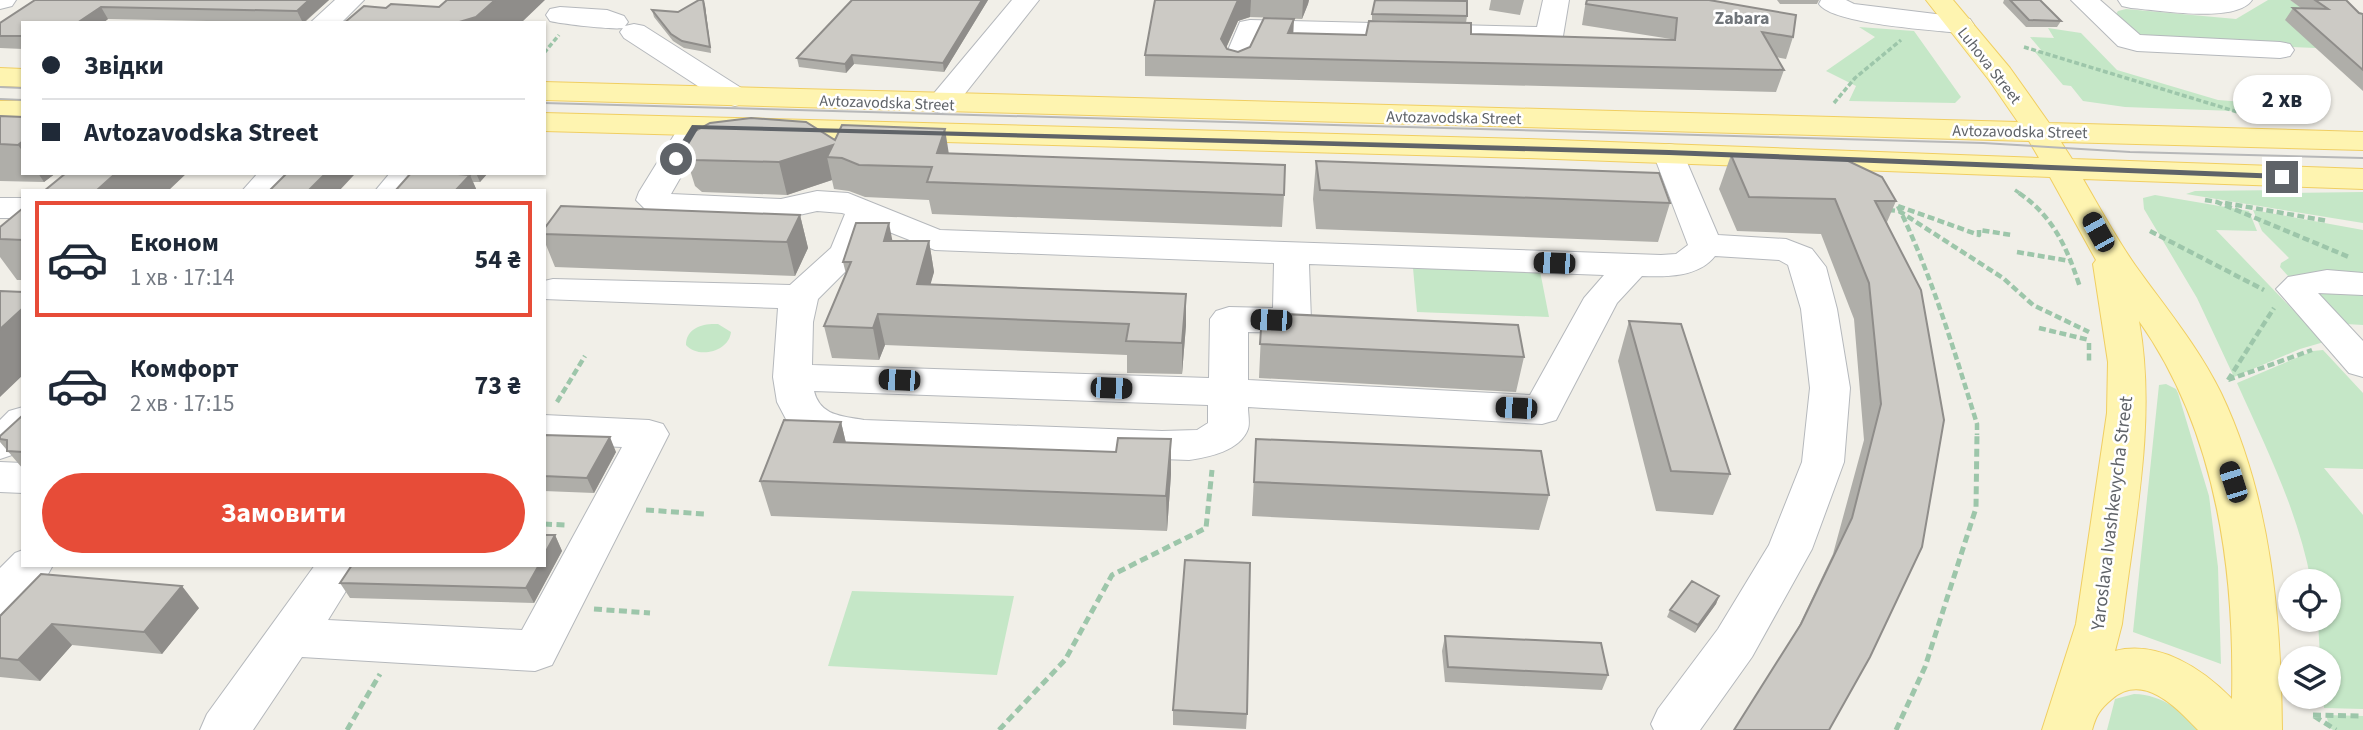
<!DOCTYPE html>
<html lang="uk">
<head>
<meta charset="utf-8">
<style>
  body { margin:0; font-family:"Source Sans 3",sans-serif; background:#f2f2f3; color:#1f2937; height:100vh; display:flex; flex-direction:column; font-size:26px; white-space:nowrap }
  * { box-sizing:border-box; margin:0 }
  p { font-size:23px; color:#747a83 }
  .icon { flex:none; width:38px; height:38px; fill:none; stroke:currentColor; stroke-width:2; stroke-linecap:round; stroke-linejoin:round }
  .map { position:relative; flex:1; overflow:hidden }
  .side { position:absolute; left:21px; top:189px; width:525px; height:378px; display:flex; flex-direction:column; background:#fff; border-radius:0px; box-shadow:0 2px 5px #0004 }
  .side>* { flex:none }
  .top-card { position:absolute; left:21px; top:21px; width:525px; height:154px; border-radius:0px; box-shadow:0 2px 5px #0004; display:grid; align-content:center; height:154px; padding:0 21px; background:#fff }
  .buttons { position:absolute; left:2278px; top:569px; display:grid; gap:14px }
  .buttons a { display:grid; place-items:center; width:63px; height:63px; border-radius:50%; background:#fff; box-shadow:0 2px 5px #0004; font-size:35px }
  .end { position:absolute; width:32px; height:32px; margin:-16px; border:9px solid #5f6368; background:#fff; box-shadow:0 0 0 4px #fff }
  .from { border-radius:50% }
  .bubble { position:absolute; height:49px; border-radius:24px; background:#fff; box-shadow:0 2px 5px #0004; font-size:23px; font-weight:700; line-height:49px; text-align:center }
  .car { position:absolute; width:21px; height:42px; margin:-21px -10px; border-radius:9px; box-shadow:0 0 5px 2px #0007; background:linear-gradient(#222 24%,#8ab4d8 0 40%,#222 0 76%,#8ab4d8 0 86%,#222 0) }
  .top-card b { display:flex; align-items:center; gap:24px; height:66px; font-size:26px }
  .top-card b+b { border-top:2px solid #e0e1e3 }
  .top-card i { width:18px; height:18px; background:#1f2937 }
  ul { padding:12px 0 0; list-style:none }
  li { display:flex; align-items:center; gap:21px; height:116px; margin:0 14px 10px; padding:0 7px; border:4px solid transparent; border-radius:0px }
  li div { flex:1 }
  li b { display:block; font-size:26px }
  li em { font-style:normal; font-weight:700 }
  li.selected { border-color:#e74c38 }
  li>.icon { width:63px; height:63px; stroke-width:1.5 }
  .button { display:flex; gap:14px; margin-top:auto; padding:14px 21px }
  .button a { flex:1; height:80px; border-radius:42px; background:#e74c38; color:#fff; font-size:28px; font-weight:700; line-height:80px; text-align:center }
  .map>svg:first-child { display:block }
  .green { fill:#c5e7c7 }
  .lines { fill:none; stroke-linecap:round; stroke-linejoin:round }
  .minor-casing { stroke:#b5b8bc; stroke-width:2 }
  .major-casing { stroke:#f0ce62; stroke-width:2 }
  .path-far2 { stroke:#9dc6aa; stroke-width:3.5; stroke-dasharray:5 2.5; stroke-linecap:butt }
  .path-far1 { stroke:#9dc6aa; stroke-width:4.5; stroke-dasharray:7 3.5; stroke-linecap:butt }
  .path { stroke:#9dc6aa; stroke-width:5; stroke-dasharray:8 4.5; stroke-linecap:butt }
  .minor { fill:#fff; fill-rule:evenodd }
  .major { fill:#fef4b0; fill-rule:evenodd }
  .tram { stroke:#b6b7b8; stroke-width:2 }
  .wall { fill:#afaea9 }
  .shaded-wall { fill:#8f8d8a }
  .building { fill:#cccac5; stroke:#8f8d8a; stroke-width:2 }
  .route { fill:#5f6368 }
  .labels { text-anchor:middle; stroke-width:5; stroke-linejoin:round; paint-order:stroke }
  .far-street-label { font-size:16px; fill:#5f6368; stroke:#fff }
  .far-neighbourhood-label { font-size:18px; font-weight:bold; fill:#70757a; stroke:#fff }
  .street-label { font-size:19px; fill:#5f6368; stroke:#fff }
</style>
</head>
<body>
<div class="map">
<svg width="2363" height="730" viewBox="0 0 2363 730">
  <rect width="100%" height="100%" fill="#f1efe8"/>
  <path class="green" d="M2268 0H2290L2363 50 2157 41C2140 37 2125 30 2114 17L2118 11 2126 9 2236 19Z
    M1859 27 1914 31 1961 97 1955 103 1849 101 1856 86 1826 71 1875 37Z
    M2048 28 2081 33 2117 70 2218 100 2281 105 2290 113 2125 107 2083 101 2071 86 2063 85 2035 52 2041 50 2030 37 2054 38Z
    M2284 190 2287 193 2363 192V223L2186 194 2195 191Z
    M2155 195 2249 211 2257 231 2216 230 2324 342 2300 349 2234 377 2197 298 2144 209 2143 198Z
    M2253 210 2363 230V280L2289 277 2280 267 2281 263 2289 258 2262 231Z
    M1413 268 1540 271 1549 317 1417 312Z
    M2312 288 2363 289V325L2346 324Z
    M718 324 731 332C729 352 698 359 686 345 686 328 703 323 718 324Z
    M2323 350 2363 393V469L2324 468 2363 515V709L2324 708 2323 697 2329 696V658H2320L2318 620H2329V581H2311C2298 511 2266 448 2237 383L2313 351Z
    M2166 384 2176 389 2178 393 2209 496 2218 567 2221 664 2133 632 2159 385Z
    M852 591 1014 596 997 675 828 666Z
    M2134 694C2164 695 2180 711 2202 730H2107L2115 699Z
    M2326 715 2363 716V730H2333L2330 728Z"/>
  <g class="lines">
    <defs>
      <path id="minor" d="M0 0H16L12 6 0 9Z
        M335 0H364L341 23H310Z
        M1012 0H1039L952 110 941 113 930 110 926 104 930 98Z
        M1543 0H1569L1563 36 1559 42 1549 44 1261 37 1247 68 1237 71 1227 68 1223 62 1240 22 1250 20 1537 27Z
        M1821 0H1846L1854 4 1960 17 1970 19 1974 25 1970 31 1960 33C1933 30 1832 24 1819 4Z
        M2071 0H2100L2140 35 2280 42 2290 44 2294 50 2290 56 2280 58 2137 51 2118 46Z
        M2118 0H2252C2236 24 2158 10 2131 8L2122 6Z
        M560 7 607 10 624 16 628 22 625 26 634 24 644 26 746 91 750 97 746 103 735 106 724 103 624 38 620 32 623 28C614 30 562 24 550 21L546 15 550 9Z
        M695 117 706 119 710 126 671 194 781 199 817 191 848 193 940 230 1661 255 1676 254 1688 245 1653 153 1658 146 1669 144 1680 146 1718 235 1786 239 1812 249 1826 267 1837 309 1850 388 1844 462 1812 549 1752 657 1700 730H1654L1651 724 1658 709 1718 629 1769 545 1802 462 1810 388 1801 309 1788 265 1779 260 1715 256C1699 277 1667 277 1642 276L1617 303 1556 420 1542 424 1248 407C1248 414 1250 423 1248 429 1240 451 1209 457 1189 460L864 448 810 437 788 423 777 402 773 377 778 308 544 299V281L553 279 790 285 831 248 845 214 842 213 817 211 781 219 659 214 647 211 636 200 639 192 684 119ZM874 226 935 250 1274 263 1273 308 1229 307 1216 311 1210 319 1209 378 812 365 813 322 818 299 855 262ZM1309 264 1604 275 1584 298 1530 395 1248 380V332L1292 333 1305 329 1311 321ZM814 391 1208 405V423L1197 430 1162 431 864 420C842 416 820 416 814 391Z
        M258 173H292V174L277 191H242Z
        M390 173H424L409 191H375Z
        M0 198H23V218H0Z
        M2327 270 2363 273V295L2318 293 2363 341V377L2349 373 2276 289 2288 277Z
        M23 407V446L15 454 0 459V420L9 411Z
        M544 415 649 420 663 424 669 434 552 665 535 671 302 657 253 730H200L207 714 315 565H362L328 620 522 630 622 447 544 443Z
        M0 462 23 463V493L0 492Z
        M23 550V565H53C42 587 23 608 0 615V568L15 553Z"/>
      <path id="major" d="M1926 0H1953L2010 68 2049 123 2363 132V150L2061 142 2072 159 2363 169V189L2083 179C2100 208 2116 238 2135 265 2165 307 2198 346 2221 393 2271 498 2281 616 2282 730H2198C2176 707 2143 672 2112 699 2100 709 2096 715 2092 730H2042L2076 624 2107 413 2108 362 2093 264 2096 260 2050 177 1528 158 544 131V113L1528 139 2039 158 2029 141 544 100V82L2018 122 1989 80ZM2139 321C2216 430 2235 568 2232 699 2203 669 2159 640 2115 651L2122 624C2134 524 2157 421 2139 321Z
        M0 68 23 69V87L0 86Z
        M0 101H23V119H0Z"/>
    </defs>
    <use href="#minor" class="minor-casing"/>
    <use href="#major" class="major-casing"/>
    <path class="path-far2" d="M2024 47 2241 113
      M544 53 559 35
      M1834 103 1855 78 1901 40
      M2015 190 2022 195"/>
    <path class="path-far1" d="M2019 193C2054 217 2067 248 2080 287
      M2205 200 2217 202 2349 257
      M2225 203 2328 221
      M1898 206 1979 235V230L2012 235
      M1898 206C1932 276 1954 350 1977 424V435
      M1888 210 1899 211 2003 278 2033 305 2089 332
      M2150 231 2264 290
      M2017 252 2070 261
      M2039 328 2089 340
      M2089 343V363
      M2228 380 2312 350
      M2228 380 2274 308
      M557 402 585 356"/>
    <path class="path" d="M646 510 704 514
      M544 524 565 525
      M594 609 650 613
      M2313 715 2363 716
      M2314 716 2336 730
      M347 730 380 674
      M999 730 1065 660 1112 575 1206 528 1212 470
      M1896 730 1925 667 1976 508 1977 433"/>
    <use href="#minor" class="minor"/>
    <use href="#major" class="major"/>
    <path class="tram" d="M0 87 23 88
      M0 99 23 100
      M544 103 1983 143 2130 152 2363 158"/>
  </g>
  <path class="wall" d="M35 0H329L304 23 108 19 103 23H23V49L0 48V23Z
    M704 0 705 5 711 53 684 48 673 41 654 17 652 10 678 12Z
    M852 0H988L944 72 854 64 846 73 799 67 797 58Z
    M1155 0H1309L1308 4 1302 19 1250 17 1238 21 1226 48 1238 52 1293 33 1366 35 1471 34 1671 40V39L1582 25 1586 0H1709L1793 37 1786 59 1776 57 1784 70 1776 92 1145 76V55Z
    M1491 0H1524L1520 15 1489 10Z
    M1777 0H1819L1817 4H1780Z
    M2004 0H2040L2061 21 2057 27H2026L2003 3Z
    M2290 0H2346L2359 13 2363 14V91L2285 20 2293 8H2301Z
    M1372 14 1467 16 1466 23 1372 20Z
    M0 116 23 117V173H56L44 182 0 181Z
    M835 140 949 153 1284 195 1282 227 932 214 929 200 865 197 849 191 834 189 832 180 787 195 702 192 695 186 685 154Z
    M1731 155 1896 201 1887 222 1944 420 1796 632 1833 554 1864 440 1854 319 1821 234 1737 231 1719 189Z
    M1316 161 1670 203 1658 242 1316 229 1313 199Z
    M411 173H488L480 182H473L477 191Z
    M23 208V280H17L0 257V227Z
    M800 215 808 248 795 276 555 267 544 240V229Z
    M892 241H929L934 272 930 284 1186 325 1182 374 1127 373V355L885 345 879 360 832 358 824 326 846 274 843 262Z
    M1262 313 1524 357 1516 392 1259 378Z
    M1629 321 1730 474 1713 515 1656 511 1618 361Z
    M23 415V469L0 442V436Z
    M841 422 846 443 1116 452 1171 439V474L1167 531 771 516 760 481Z
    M544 435 616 452 594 493 544 491Z
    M1256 439 1549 495 1539 530 1252 516Z
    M555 535 562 551 534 603 350 598 340 583Z
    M1719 596 1716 604 1695 633 1667 617 1670 610Z
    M199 608 162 654 72 645 40 681 0 677V616Z
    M1445 636 1608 675 1602 690 1445 682 1442 651Z
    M1173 710 1247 714 1246 729 1173 725Z"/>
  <path class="shaded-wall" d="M309 0H329L303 23 297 11Z
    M495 0H545L521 23H456Z
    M703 0 705 5 711 53 710 47Z
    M982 0H988L944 72 943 63Z
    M1238 0H1251L1250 17 1238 21 1222 57 1221 39Z
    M1303 0H1309L1308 4 1302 19Z
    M101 7 108 19 103 23H77Z
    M1294 19 1293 40 1288 33Z
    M852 55 854 64 846 73 845 64Z
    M945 129 950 161 937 153Z
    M23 141V152L18 145Z
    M833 145 827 157 832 180 787 195 779 162Z
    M38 173H56L44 182Z
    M116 173H187L168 191H96Z
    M326 173H353L354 175 339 191H308Z
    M476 173H488L480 182Z
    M470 175 477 191H455Z
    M800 215 808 248 795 276 787 242Z
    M889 223 895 254 884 241Z
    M929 241 934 272 922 315 917 284Z
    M1186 294V325L1182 374V343Z
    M23 308V375L0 397V329Z
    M878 314 885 345 879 360 873 328Z
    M841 422 849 456 834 442Z
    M610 437 616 452 594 493 587 478Z
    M1171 439V474L1167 531 1166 496Z
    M555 535 562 551 534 603 526 588 539 565H544V555Z
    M182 586 199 608 162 654 144 632Z
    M1719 596 1716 604 1695 633 1698 625Z
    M52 624 72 645 40 681 18 660Z"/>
  <path class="building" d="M35 0H309L297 11 101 7 77 23H23V36H0V23Z
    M447 0H495L476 17 456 23H344L364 6 386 8 391 4 439 7Z
    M699 0H703L710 47 682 41 671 34 652 10 678 12Z
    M852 0H982L943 63 852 55 845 64 797 58Z
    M1155 0H1238L1221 39 1227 49 1238 52 1250 47 1264 18 1294 19 1288 33 1366 35 1369 21 1471 23V34L1675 40 1677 18 1586 4 1587 0H1709L1796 15 1793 37 1762 32 1784 70 1145 55Z
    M1375 0 1467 1V16L1372 14Z
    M2010 0H2040L2061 21 2029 20Z
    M2315 0H2346L2359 13 2363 14V70L2293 8 2328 9Z
    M0 116 23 117V141L18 145 0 144Z
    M751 118 806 122 835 140 842 125 945 129 937 153 1285 165 1284 195 927 182 932 167 859 165 842 158 827 157 833 145 779 162 693 160 685 154 683 144 692 133 710 123Z
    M1731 155 1844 159 1882 177 1896 201H1875L1921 290 1944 420 1922 547 1870 657 1829 730H1734L1801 624 1852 518 1881 404 1869 283 1835 199 1749 197Z
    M1316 161 1659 173 1670 203 1320 190Z
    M66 173H116L96 191H44Z
    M287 173H326L308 191H269Z
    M411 173H446L470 175 455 191H395Z
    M561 206 800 215 787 242 544 234V229Z
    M23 208V240L0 239V227Z
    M856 223H889L884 241H929L917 284 1186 294 1182 343 1126 341 1129 324 878 314 873 328 824 326 851 262H843Z
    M0 291 23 292V308L0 329Z
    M1262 313 1518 325 1524 357 1260 344Z
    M1629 321 1681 324 1730 474 1671 471Z
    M23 415V452L7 451V440L0 439V436Z
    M784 420 841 422 834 442 1116 452 1118 438 1171 439 1166 496 760 481Z
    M544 435 610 437 587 478 544 476Z
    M1256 439 1541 451 1549 495 1254 482Z
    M544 535H555L544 555Z
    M1185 560 1250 563 1247 714 1173 710Z
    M352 565H539L526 588 340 583Z
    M41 574 182 586 144 632 52 624 18 660 0 658V616Z
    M1692 581 1719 596 1698 625 1670 610Z
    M1445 636 1601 643 1608 675 1448 667Z"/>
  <path class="route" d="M692 125 1669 150 2282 174 2287 177 2282 179 1669 155 698 129 679 161H672L671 159Z"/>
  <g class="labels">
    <g class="far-street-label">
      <text transform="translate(1990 65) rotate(52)" y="6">Luhova Street</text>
      <text transform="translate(887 102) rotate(2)" y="6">Avtozavodska Street</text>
      <text transform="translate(1454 117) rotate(1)" y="6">Avtozavodska Street</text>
      <text transform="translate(2020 131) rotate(1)" y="6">Avtozavodska Street</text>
    </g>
    <g class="far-neighbourhood-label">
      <text x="1742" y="24">Zabara</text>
    </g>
    <g class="street-label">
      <text transform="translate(2111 513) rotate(-83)" y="7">Yaroslava Ivashkevycha Street</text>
    </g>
  </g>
</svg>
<div class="buttons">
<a><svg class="icon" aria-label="locate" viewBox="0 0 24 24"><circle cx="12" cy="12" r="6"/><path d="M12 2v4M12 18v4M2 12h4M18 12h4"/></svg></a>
<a><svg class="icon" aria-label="layers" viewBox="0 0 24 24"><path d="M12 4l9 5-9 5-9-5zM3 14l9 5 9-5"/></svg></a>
</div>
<i class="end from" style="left:676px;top:159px"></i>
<i class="end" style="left:2282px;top:177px"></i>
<div class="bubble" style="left:2233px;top:75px;width:98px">2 хв</div>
<i class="car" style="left:2098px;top:232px;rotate:331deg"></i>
<i class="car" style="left:1554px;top:263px;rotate:272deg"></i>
<i class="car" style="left:1271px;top:320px;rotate:272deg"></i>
<i class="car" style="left:899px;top:380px;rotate:272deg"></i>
<i class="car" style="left:1111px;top:388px;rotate:92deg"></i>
<i class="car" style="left:1516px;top:408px;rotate:273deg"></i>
<i class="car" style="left:2233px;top:482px;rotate:342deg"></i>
<div class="top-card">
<b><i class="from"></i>Звідки</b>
<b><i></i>Avtozavodska Street</b>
</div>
<section class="side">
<ul>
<li class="selected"><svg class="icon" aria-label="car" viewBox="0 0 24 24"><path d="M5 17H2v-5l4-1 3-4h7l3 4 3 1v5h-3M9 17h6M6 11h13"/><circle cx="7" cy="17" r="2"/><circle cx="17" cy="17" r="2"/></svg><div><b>Економ</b><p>1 хв · 17:14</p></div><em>54 ₴</em></li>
<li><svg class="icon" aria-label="car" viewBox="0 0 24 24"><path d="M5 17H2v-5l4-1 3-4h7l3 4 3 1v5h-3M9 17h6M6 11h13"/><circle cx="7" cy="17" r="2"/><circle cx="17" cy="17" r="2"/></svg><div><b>Комфорт</b><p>2 хв · 17:15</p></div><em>73 ₴</em></li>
</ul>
<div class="button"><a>Замовити</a></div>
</section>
</div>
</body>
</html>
